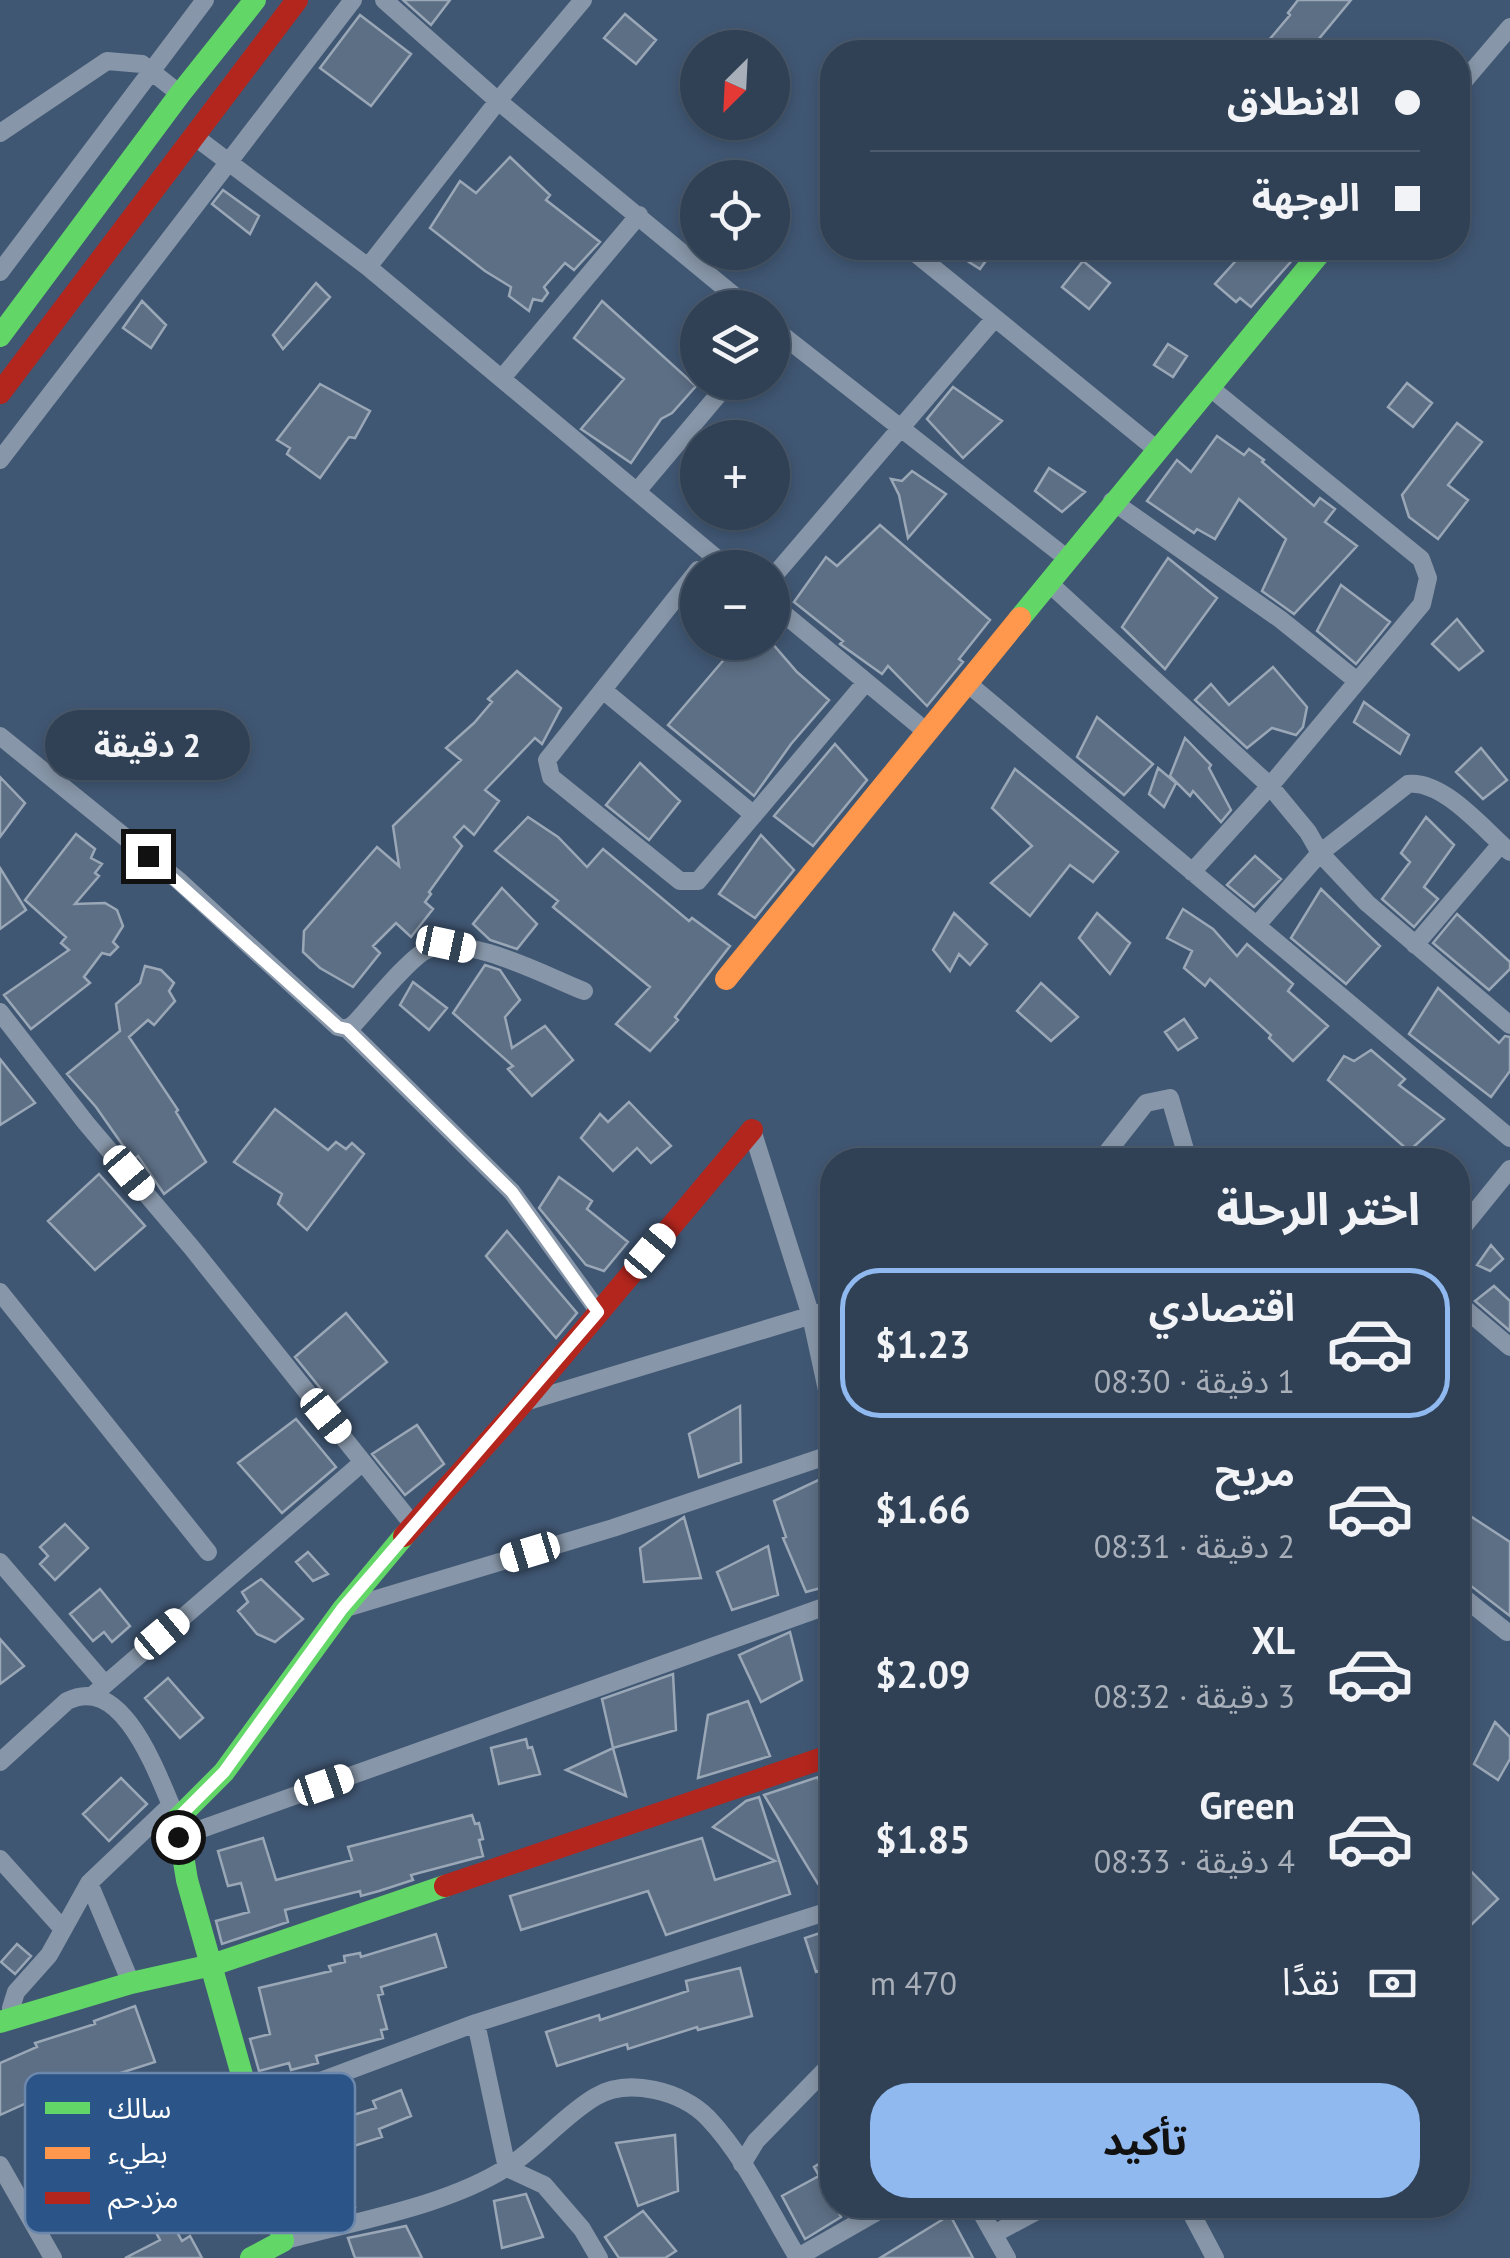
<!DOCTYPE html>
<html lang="ar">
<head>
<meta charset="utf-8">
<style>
  body { margin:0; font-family:"PT Sans","Noto Sans Arabic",sans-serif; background:#3c4c60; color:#f1f3f6; direction:rtl; height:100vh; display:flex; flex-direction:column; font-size:38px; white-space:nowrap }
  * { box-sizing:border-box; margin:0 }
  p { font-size:32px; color:#a8afb9 }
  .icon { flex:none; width:55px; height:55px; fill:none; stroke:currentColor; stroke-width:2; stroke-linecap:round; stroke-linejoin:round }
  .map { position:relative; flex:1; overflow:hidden; direction:ltr }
  .side { position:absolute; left:820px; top:1148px; width:650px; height:1070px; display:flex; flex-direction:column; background:#304156; border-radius:40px; box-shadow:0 5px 15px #0003,0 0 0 2px #4b5a6c; direction:rtl }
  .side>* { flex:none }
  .banner { position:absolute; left:820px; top:40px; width:650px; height:220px; border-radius:40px; box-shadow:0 5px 15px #0003,0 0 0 2px #4b5a6c; direction:rtl; display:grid; align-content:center; height:220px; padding:0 50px; background:#304156 }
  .needle { width:65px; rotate:204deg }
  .controls { position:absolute; left:680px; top:30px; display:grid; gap:20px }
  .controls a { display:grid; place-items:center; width:110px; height:110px; border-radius:50%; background:#304156; box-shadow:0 5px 15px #0003,0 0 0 2px #4b5a6c; font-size:50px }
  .end { position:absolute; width:45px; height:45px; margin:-22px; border:12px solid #fff; background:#111; box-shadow:0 0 0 5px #111 }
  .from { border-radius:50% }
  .bubble { position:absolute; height:70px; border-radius:35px; background:#304156; box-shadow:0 5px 15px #0003,0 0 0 2px #4b5a6c; font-size:32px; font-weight:700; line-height:70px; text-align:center; direction:rtl }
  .car { position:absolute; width:30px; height:60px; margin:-30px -15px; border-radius:12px; box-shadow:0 0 8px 2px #0007; background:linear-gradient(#fff 24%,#345 0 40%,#fff 0 76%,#345 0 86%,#fff 0) }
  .banner b { display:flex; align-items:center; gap:35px; height:95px; font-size:38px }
  .banner b+b { border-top:2px solid #4b5a6c }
  .banner i { width:25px; height:25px; background:#f1f3f6 }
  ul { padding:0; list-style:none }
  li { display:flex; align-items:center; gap:30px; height:150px; margin:0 20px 15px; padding:0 30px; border:5px solid transparent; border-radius:40px }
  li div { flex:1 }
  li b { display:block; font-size:38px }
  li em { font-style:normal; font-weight:700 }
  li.active { border-color:#90b9f0 }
  li>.icon { width:90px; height:90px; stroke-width:1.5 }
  h2 { padding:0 50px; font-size:45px; line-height:120px }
  .pay { display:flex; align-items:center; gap:25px; height:110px; padding:0 50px; font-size:38px }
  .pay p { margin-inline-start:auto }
  .action { display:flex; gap:20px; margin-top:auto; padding:20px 50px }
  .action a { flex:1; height:115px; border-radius:40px; background:#90b9f0; color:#111; font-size:40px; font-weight:700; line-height:115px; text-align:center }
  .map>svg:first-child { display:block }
  .building { fill:#5d6f85; stroke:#9aa7b7; stroke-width:2.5 }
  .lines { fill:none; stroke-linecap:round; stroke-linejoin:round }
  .street { stroke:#8796a8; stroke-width:18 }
  .fast { stroke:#63d668; stroke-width:22 }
  .slow { stroke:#ff974d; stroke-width:22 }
  .jam { stroke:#b3261e; stroke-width:22 }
  .route { stroke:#fff; stroke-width:12 }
  .key { fill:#2b5488; stroke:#6b87ac; stroke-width:2.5 }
  .key-label { font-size:28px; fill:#fff }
</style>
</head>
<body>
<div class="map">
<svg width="1510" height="2258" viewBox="0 0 1510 2258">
  <rect width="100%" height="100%" fill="#405773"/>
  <path class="building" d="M403 0H450L431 25Z
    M1298 0H1351L1308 52H1259L1290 15 1288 13Z
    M625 14 656 40 636 64 604 38Z
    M360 15 411 54 371 106 320 68Z
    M510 157 550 195 546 200 600 242 574 270 565 263 544 287 548 293 542 301 533 299 529 311 509 296 511 287 485 271 430 228 460 181 476 193Z
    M223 190 259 216 250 234 212 204Z
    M947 248H995L980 269Z
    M1256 248H1303L1251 307 1240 298 1236 302 1215 284 1242 254 1247 258Z
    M1083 261 1110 283 1089 309 1062 287Z
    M316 283 330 297 283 349 273 335Z
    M142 301 166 325 151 348 123 328Z
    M602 301 696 386 672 413 661 419 631 463 581 429 624 379 574 338Z
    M1168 344 1187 356 1173 377 1154 365Z
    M1407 383 1432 403 1413 427 1388 407Z
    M320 384 370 411 355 438 349 437 320 478 287 454 290 448 277 440Z
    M953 387 1002 421 963 458 927 419Z
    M1457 423 1482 442 1448 485 1468 500 1438 539 1409 517 1402 495Z
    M1217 436 1244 455 1249 449 1264 460 1262 462 1314 506 1320 498 1335 509 1325 522 1357 546 1294 614 1262 591 1286 539 1239 499 1215 539 1197 529 1194 533 1147 501 1177 460 1191 472Z
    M1049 468 1085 492 1062 512 1035 491Z
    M912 471 946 494 908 538 899 495 891 479 902 481Z
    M880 525 990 620 959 659 963 662 927 706 888 666 882 674 840 644 843 641 794 602 826 557 837 566Z
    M1168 558 1217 598 1165 669 1122 627Z
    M1341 585 1390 622 1356 664 1317 631Z
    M1457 619 1483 651 1459 670 1432 644Z
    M739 642H771L797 672 829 700 791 744 754 796 668 725Z
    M1273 667 1307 707 1303 727 1296 735 1272 728 1247 748 1195 700 1211 684 1229 705Z
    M517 671 561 708 542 744 535 738 485 790 499 801 474 835 464 826 454 837 462 846 429 892 431 894 425 902 433 909 411 937 396 923 373 946 380 953 353 987 320 968 303 952 304 931 377 847 399 866 393 826 461 760 446 748 474 723 492 702 488 699Z
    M1364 702 1409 735 1400 754 1354 722Z
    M1097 717 1153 764 1124 795 1077 757Z
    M1185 738 1211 765 1209 768 1231 810 1221 822 1193 791 1190 796 1170 776Z
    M835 744 867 780 813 846 774 816Z
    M1481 748 1507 780 1483 799 1456 772Z
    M640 763 680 801 649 840 606 805Z
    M1158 768 1176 783 1164 807 1149 794Z
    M1015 769 1118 852 1093 882 1070 865 1030 916 991 883 1032 846 992 808Z
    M0 777 25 803 0 837Z
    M528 817 558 837 587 867 603 849 689 921 692 918 730 946 675 1017 678 1020 650 1051 616 1024 650 987 553 907 558 901 495 851Z
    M1426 817 1454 845 1424 887 1438 899 1414 927 1382 899 1410 862 1401 853Z
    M76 834 95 849 91 858 102 864 95 873 99 876 75 904 105 903 117 910 123 926 113 942 118 947 110 955 102 953 84 977 90 983 31 1029 4 995 69 950 61 943 66 937 25 900Z
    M761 835 794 870 755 918 719 894Z
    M1255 856 1281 879 1254 907 1227 885Z
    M0 868 26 910 0 929Z
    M502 888 537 924 517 949 490 940 473 924Z
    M1321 889 1380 946 1346 984 1291 938Z
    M1183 909 1213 929 1237 956 1247 944 1293 984 1288 991 1328 1026 1293 1061 1269 1038 1271 1035 1210 979 1205 986 1184 968 1192 951 1167 938Z
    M954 913 987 944 970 965 959 954 950 971 933 950Z
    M1097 913 1130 943 1110 974 1079 938Z
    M1457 914 1510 962V969L1489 990 1433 943Z
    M485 965 500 970 520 1000 505 1017 512 1048 545 1026 573 1060 532 1096 508 1069 513 1066 453 1013Z
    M145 966 161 970 174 983 169 991 175 1001 154 1025 148 1020 129 1037 178 1110 176 1112 206 1162 164 1194 138 1156 133 1160 96 1107 67 1074 120 1031 116 1004 140 983Z
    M413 982 447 1008 429 1030 400 1005Z
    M1041 983 1078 1017 1051 1041 1017 1011Z
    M1438 988 1499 1043 1505 1036 1510 1037V1071L1491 1097 1409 1034Z
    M1184 1019 1197 1038 1178 1050 1165 1032Z
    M1371 1050 1405 1079 1399 1085 1444 1119 1409 1151 1328 1080 1344 1056 1354 1061Z
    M0 1059 35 1103 0 1125Z
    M629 1102 671 1146 651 1163 637 1148 613 1171 581 1138 600 1114 608 1122Z
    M275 1109 328 1150 336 1142 346 1149 352 1143 364 1154 307 1230 278 1204 282 1194 234 1162Z
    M99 1174 145 1226 95 1270 48 1221Z
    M559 1177 592 1201 587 1209 628 1242 604 1271 586 1265 539 1208Z
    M507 1231 577 1313 556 1338 486 1256Z
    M1491 1245 1503 1259 1490 1271 1477 1265Z
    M1494 1286 1510 1301V1331L1475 1301Z
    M346 1313 387 1362 334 1405 295 1357Z
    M740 1406 741 1462 699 1477 689 1434Z
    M296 1419 336 1467 282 1513 238 1463Z
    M417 1425 444 1464 405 1495 372 1454Z
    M827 1476 832 1492V1585L806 1592 783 1538 786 1537 774 1501Z
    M1458 1508 1510 1542V1616L1458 1576Z
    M684 1517 701 1578 644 1582 640 1548Z
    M65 1524 88 1548 55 1580 40 1564 48 1556 40 1547Z
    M768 1546 778 1595 732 1610 717 1572Z
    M308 1552 328 1574 313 1581 296 1562Z
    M261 1579 303 1619 275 1642 257 1634 238 1611 248 1602 242 1592Z
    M100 1589 130 1626 112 1642 104 1632 93 1641 70 1614Z
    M790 1632 802 1680 761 1702 739 1655Z
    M0 1639 24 1666 0 1684Z
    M673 1674 676 1730 613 1748 602 1699Z
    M168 1678 203 1718 180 1738 145 1698Z
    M748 1701 770 1756 698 1778 708 1715Z
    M1495 1722 1510 1737V1759L1498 1780 1474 1764Z
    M526 1739 528 1748 532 1747 540 1774 499 1784 491 1748Z
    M613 1748 626 1796 566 1770Z
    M818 1777 832 1830V1882L818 1884 764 1795Z
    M121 1778 147 1804 109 1841 83 1814Z
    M759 1797 790 1894 666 1935 648 1891 521 1930 510 1896 702 1838 715 1880 775 1861 713 1827 746 1801Z
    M472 1815 475 1824 479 1823 483 1839 479 1840 483 1856 411 1875 413 1880 379 1891 361 1896 360 1891 285 1910 288 1922 222 1944 216 1921 249 1912 241 1883 228 1886 218 1851 263 1838 276 1880 352 1860 348 1847Z
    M1458 1858 1498 1899 1470 1926 1458 1912Z
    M832 1929V1967L816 1972 805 1938Z
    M436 1934 446 1967 381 1987 383 1994 378 1995 387 2029 381 2030 383 2038 316 2056 318 2063 291 2070 289 2063 259 2071 250 2039 270 2034 259 1988 331 1971 329 1966 345 1962 344 1956 360 1953 361 1957Z
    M17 1944 31 1956 15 1974 1 1962Z
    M740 1968 752 2016 698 2030 697 2027 628 2049 627 2044 557 2066 546 2032 599 2015 600 2020 688 1991 686 1981Z
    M135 2006 155 2062 52 2095 51 2092 0 2115V2063L37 2047 35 2043 95 2024 94 2021Z
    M401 2090 411 2116 379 2129 382 2137 338 2151 355 2207 316 2219 297 2157 293 2158 284 2127 331 2113 334 2121 376 2108 373 2101Z
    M675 2135 678 2191 638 2206 616 2143Z
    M832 2156V2198L814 2167Z
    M170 2166 173 2172 190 2167 195 2182 180 2186 188 2200 166 2212 182 2241 190 2236 202 2258H125L160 2240 131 2186Z
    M819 2176 841 2217 805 2239 782 2196Z
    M526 2194 543 2237 502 2248 494 2201Z
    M643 2211 676 2251 665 2258H619L605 2237Z
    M950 2215 973 2258H880Z
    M406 2226 422 2258H355L348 2238Z"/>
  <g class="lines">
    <path class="street" d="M384 0 498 101 749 308
      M1458 88 1510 27
      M0 133 107 61 142 64 180 94
      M194 136 368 267 728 568
      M909 248 1156 449
      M368 267 498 101 583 0
      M0 272 205 0
      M772 327 1069 560
      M502 378 639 215
      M0 460 353 0
      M638 490 729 382
      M1112 501 1280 619 1357 681
      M698 570 547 760 551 777 680 881H698L866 682
      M772 578 995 318
      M1050 584 1270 786 1308 832 1320 853 1367 903 1510 1025
      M772 604 928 733
      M966 682 1510 1138
      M603 690 754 815
      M0 736 178 880 338 1027 347 1029 355 1023C370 1007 410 957 427 950 466 933 546 976 584 991
      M1192 872 1270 786 1422 604 1428 578 1421 559 1208 386
      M1257 925 1320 853 1408 784C1444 780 1484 830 1510 852
      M1415 945 1501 844
      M0 1012 86 1123 192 1248 414 1526
      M347 1029 512 1192 599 1312
      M752 1130 811 1316 832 1413
      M1101 1160 1146 1103 1170 1098 1188 1160
      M1458 1233 1510 1169
      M0 1292 208 1552
      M1458 1303 1510 1347
      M522 1403 832 1309
      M0 1562 104 1683
      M1458 1593 1507 1632
      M343 1609 613 1528 832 1454
      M93 1695 363 1462
      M0 1762 67 1701C125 1672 159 1780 177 1819
      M179 1837 832 1604
      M0 1859 62 1928
      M89 1883 131 1983
      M15 2016 11 2008 16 1992 49 1955 89 1883 171 1805
      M476 2023 507 2168 544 2185 582 2229 599 2258
      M742 2164 756 2141 832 2063
      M0 2165 53 2258
      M23 2204 126 2138 164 2120 251 2107 476 2023 832 1910
      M977 2205 1007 2258
      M1187 2205 1215 2258
      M994 2234 1048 2205
      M283 2241C354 2221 444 2207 506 2168 538 2148 563 2116 595 2097 628 2077 682 2091 708 2118 745 2157 770 2212 798 2258
      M798 2257 889 2205"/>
    <path class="fast" d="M0 336 180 94 255 0
      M1020 618 1324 248
      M0 2022 131 1983 212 1965 445 1886
      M251 2258 283 2241 251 2107 187 1880 177 1819 224 1772 343 1609 404 1536"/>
    <path class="slow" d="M726 979 1020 618"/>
    <path class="jam" d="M0 393 297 0
      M404 1536 522 1404 752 1130
      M445 1886 832 1755"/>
  </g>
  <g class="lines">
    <path class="route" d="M148 856 338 1027 347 1029 512 1192 598 1312 342 1609 224 1772 177 1819 178 1837"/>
  </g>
  <rect x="25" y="2073" width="330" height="160" rx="15" class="key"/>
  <rect x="45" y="2102" width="45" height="12" fill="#63d668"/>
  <rect x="45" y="2147" width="45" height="12" fill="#ff974d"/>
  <rect x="45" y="2192" width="45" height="12" fill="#b3261e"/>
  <g class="key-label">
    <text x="108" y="2118">سالك</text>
    <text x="108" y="2163">بطيء</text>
    <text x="108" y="2208">مزدحم</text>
  </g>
</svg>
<div class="controls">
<a><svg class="needle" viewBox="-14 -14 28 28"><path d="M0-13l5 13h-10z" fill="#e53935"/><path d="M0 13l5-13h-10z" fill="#a8afb9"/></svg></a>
<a><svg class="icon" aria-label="locate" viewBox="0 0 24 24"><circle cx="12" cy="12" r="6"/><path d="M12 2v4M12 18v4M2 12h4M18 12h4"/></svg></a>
<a><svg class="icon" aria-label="layers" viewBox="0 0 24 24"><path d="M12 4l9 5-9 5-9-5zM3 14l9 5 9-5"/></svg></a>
<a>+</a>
<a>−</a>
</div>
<i class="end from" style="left:178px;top:1837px"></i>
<i class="end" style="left:148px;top:856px"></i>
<div class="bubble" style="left:45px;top:710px;width:205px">2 دقيقة</div>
<i class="car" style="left:446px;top:944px;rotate:102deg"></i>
<i class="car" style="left:129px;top:1173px;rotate:140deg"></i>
<i class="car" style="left:650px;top:1251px;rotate:40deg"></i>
<i class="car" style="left:326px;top:1416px;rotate:141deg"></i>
<i class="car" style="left:530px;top:1552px;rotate:253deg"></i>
<i class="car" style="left:162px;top:1634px;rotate:50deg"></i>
<i class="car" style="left:324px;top:1785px;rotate:71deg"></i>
<div class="banner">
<b><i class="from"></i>الانطلاق</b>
<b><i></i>الوجهة</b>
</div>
<section class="side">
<h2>اختر الرحلة</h2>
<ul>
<li class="active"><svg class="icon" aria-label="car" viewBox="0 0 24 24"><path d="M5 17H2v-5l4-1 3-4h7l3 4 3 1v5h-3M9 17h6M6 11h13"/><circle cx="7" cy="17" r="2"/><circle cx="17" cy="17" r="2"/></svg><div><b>اقتصادي</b><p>1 دقيقة · 08:30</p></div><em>$1.23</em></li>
<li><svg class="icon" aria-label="car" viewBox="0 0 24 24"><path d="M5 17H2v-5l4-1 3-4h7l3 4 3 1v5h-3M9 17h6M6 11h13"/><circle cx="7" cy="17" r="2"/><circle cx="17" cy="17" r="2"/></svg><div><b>مريح</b><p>2 دقيقة · 08:31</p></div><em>$1.66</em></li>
<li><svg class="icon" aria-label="car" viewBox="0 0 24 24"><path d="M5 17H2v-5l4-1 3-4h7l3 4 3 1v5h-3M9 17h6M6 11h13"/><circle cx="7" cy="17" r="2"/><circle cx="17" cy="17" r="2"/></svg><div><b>XL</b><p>3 دقيقة · 08:32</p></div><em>$2.09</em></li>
<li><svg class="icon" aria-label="car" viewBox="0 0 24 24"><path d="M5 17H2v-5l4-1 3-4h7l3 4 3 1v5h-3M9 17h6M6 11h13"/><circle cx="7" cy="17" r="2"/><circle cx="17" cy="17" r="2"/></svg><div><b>Green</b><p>4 دقيقة · 08:33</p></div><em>$1.85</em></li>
</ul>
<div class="pay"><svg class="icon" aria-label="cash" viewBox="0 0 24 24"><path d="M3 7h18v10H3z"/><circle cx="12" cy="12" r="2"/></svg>نقدًا<p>470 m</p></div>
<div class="action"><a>تأكيد</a></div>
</section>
</div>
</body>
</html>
